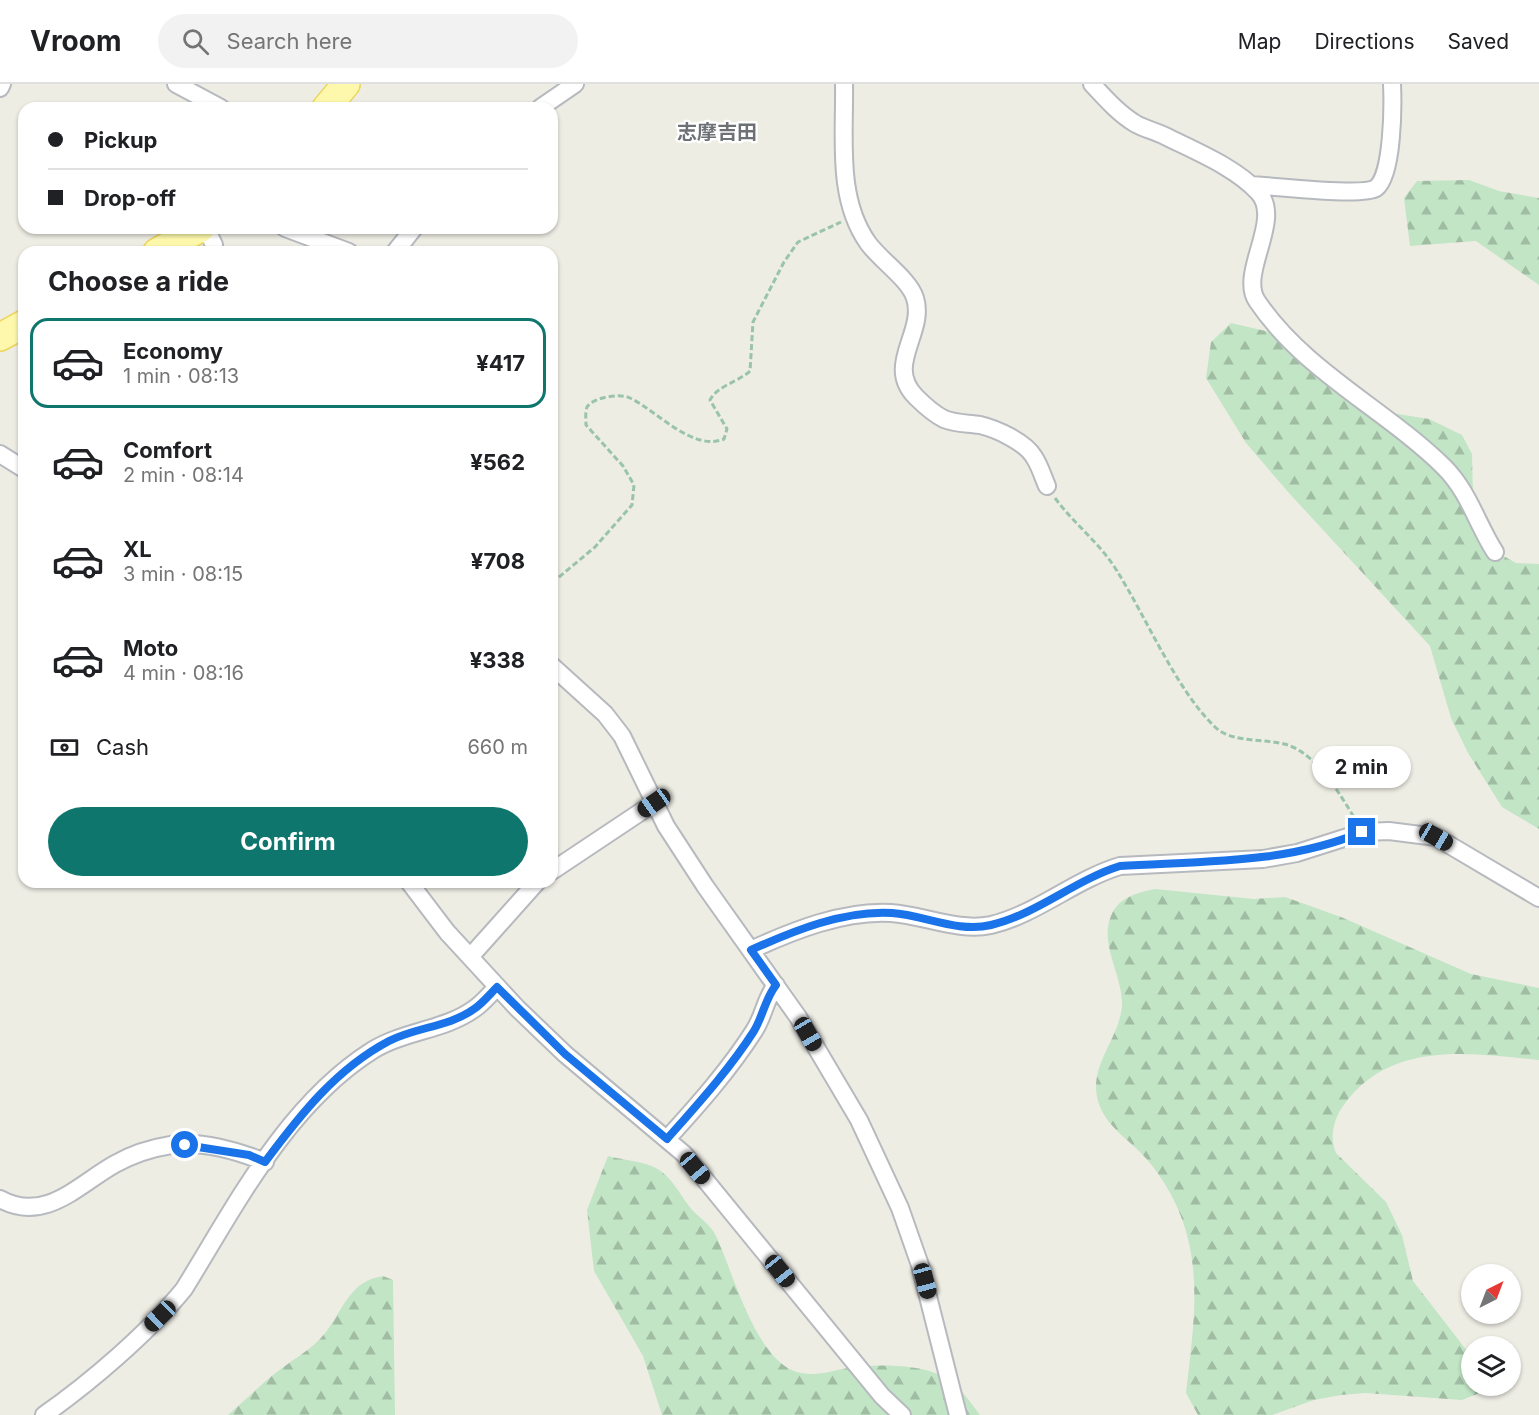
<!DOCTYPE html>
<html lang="en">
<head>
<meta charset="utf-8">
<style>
  body { margin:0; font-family:Inter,"Noto Sans JP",sans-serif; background:#f2f2f2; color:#202124; height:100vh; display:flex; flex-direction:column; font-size:22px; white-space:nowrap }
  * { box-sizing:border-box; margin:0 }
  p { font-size:20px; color:#757577 }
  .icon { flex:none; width:33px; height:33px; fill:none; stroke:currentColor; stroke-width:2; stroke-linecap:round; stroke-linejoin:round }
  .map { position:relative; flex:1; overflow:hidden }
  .sheet { position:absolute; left:18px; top:162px; width:540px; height:642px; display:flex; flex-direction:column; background:#fff; border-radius:18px; box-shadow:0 2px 4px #0004 }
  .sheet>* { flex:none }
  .top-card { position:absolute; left:18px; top:18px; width:540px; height:132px; border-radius:18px; box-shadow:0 2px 4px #0004; display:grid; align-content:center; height:132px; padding:0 30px; background:#fff }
  .needle { width:39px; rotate:42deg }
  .fabs { position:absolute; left:1461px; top:1180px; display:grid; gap:12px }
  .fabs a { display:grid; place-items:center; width:60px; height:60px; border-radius:50%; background:#fff; box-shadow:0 2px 4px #0004; font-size:30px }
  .end { position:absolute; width:27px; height:27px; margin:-14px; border:8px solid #1a73e8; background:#fff; box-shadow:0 0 0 3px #fff }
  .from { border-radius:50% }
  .bubble { position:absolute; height:42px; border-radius:21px; background:#fff; box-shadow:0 2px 4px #0004; font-size:20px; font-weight:700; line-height:42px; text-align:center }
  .car { position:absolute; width:18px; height:36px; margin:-18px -9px; border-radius:8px; box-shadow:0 0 4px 2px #0007; background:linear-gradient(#222 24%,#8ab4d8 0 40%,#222 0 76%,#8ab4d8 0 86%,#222 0) }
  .top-card b { display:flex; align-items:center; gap:21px; height:57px; font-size:22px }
  .top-card b+b { border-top:2px solid #e0e0e0 }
  .top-card i { width:15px; height:15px; background:#202124 }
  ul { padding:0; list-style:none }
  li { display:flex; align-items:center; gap:18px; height:90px; margin:0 12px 9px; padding:0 18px; border:3px solid transparent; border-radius:18px }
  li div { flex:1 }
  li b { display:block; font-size:22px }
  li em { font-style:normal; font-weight:700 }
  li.on { border-color:#0f766e }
  li>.icon { width:54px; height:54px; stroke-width:1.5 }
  h2 { padding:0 30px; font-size:27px; line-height:72px }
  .pay { display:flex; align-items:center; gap:15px; height:66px; padding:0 30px; font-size:22px }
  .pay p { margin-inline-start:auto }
  .button { display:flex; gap:12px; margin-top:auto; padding:12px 30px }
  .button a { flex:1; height:69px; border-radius:36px; background:#0f766e; color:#fff; font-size:24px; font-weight:700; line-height:69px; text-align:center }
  header { display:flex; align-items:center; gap:36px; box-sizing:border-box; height:84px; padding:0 30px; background:#fff; border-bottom:2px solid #e0e0e0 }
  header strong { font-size:28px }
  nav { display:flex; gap:33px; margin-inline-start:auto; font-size:21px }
  .search { width:420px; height:54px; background:#f2f2f2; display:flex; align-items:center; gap:15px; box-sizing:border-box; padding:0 21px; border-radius:33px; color:#757577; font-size:22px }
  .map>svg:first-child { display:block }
  .forest { fill:url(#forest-firs) }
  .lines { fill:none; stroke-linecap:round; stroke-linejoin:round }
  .minor-casing { stroke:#b6b9be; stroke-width:20 }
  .primary-casing { stroke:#edd55e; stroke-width:30 }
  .path { stroke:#99c4aa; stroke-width:3; stroke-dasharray:6 3; stroke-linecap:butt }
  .minor { stroke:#fff; stroke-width:16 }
  .primary { stroke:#fdf8ab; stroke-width:27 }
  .route { stroke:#1a73e8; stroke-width:8 }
  .labels { text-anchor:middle; stroke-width:4.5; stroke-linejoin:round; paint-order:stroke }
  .quarter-label { font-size:20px; font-weight:bold; fill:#6d7176; stroke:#fff }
</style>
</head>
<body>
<header>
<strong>Vroom</strong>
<div class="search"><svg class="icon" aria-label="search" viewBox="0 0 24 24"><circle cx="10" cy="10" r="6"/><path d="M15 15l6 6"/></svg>Search here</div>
<nav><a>Map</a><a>Directions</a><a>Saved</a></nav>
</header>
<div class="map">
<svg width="1539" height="1331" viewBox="0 0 1539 1331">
  <defs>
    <pattern id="forest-firs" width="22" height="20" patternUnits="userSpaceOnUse" patternTransform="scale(1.5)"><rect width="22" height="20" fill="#c1e5c5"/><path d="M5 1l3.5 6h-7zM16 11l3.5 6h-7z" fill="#a0bda4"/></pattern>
  </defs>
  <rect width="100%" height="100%" fill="#eeede4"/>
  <path class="forest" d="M1469 96 1499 107 1539 114V201L1476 157 1410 162 1404 114 1417 97Z
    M1231 239 1270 248 1373 326 1429 335 1462 351 1472 370 1473 414 1484 461 1516 479 1539 480V745L1502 723 1468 669 1451 634 1430 562 1288 408 1246 359 1206 294 1211 258Z
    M1155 805 1254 815 1285 813 1341 833 1471 890 1539 904V976C1469 969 1390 956 1343 1022 1334 1034 1329 1054 1336 1069L1386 1118 1402 1151 1413 1197 1471 1272 1472 1302H1484L1482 1308 1462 1316 1365 1309 1341 1311 1314 1316 1272 1331H1198L1186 1309C1196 1223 1208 1152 1150 1079 1133 1057 1106 1045 1098 1017 1088 981 1120 955 1122 921 1123 892 1099 860 1111 832 1119 813 1136 809 1155 805Z
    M608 1072C622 1076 643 1077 656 1084 671 1092 679 1109 689 1122 696 1132 711 1140 716 1152 733 1188 754 1271 794 1287 812 1294 831 1287 848 1284 873 1280 914 1280 938 1290 957 1298 968 1315 980 1331H662L643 1272 594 1187 587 1126Z
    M383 1192 393 1196 395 1331H228C243 1318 257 1304 273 1291 291 1276 311 1267 326 1248 344 1224 350 1197 383 1192Z"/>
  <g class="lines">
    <defs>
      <path id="minor" d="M176 0 221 24
        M844 0C845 53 836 114 868 159 880 176 909 195 915 214 926 249 884 281 916 313 924 321 934 330 944 335 956 340 968 339 980 341 997 345 1025 358 1034 373 1040 382 1043 393 1047 402
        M1092 0C1105 14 1119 30 1136 40 1145 45 1155 47 1165 52 1195 67 1235 83 1258 108 1284 135 1238 189 1257 217 1304 287 1385 325 1444 383 1469 408 1477 440 1495 468
        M0 4 2 0
        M540 24 575 0
        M1251 101C1273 102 1362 113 1376 104 1393 91 1393 21 1392 0
        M206 144 214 161 212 168
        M285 144 349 168
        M395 168 414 144
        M0 370 24 385
        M552 582 605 630 622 652 666 742 705 802 798 933 859 1036 900 1124 920 1181 958 1331
        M552 787 654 719
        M409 798 447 848 517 924 565 970 684 1070 882 1312 902 1331
        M751 866C792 847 844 826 891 829 924 831 958 848 991 841 1037 830 1074 796 1120 782L1263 775 1297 769 1363 748 1389 747 1436 753 1539 814
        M470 873 537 798
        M667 1055C698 1021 729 986 754 947 764 932 765 915 776 901
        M0 1115C45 1140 79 1100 115 1080 131 1071 152 1064 171 1061 200 1056 238 1067 265 1078
        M44 1331C91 1298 148 1249 184 1205 236 1121 287 1020 373 966 404 947 445 946 474 925 483 919 490 910 497 903"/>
      <path id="primary" d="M326 24 346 0
        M157 168 201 144
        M0 253 24 240"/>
    </defs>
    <use href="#minor" class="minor-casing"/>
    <use href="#primary" class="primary-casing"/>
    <path class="path" d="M1055 414C1074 440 1100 459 1117 487 1146 533 1176 605 1214 642 1231 660 1266 654 1288 661 1317 671 1340 710 1355 735
      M552 499 595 463 632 421 634 401 623 382 586 341C586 336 585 328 587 323 593 313 621 309 630 314 657 327 693 368 724 355L727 345 710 316C717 302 738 298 750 287L753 238 784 178 798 158 841 138"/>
    <use href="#minor" class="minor"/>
    <use href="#primary" class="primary"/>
  </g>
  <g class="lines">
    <path class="route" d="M185 1061 249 1071 265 1078C300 1031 336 985 389 957 416 943 449 943 474 925 483 919 490 910 497 903L565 970 667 1055C697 1021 729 986 754 947 763 932 765 915 776 901L751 866C793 847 844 826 892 829 924 831 958 849 991 841 1037 830 1075 796 1120 782 1202 777 1286 780 1362 748"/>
  </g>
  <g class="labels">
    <g class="quarter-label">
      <text x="717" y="55">志摩吉田</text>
    </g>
  </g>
</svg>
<div class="fabs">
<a><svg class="needle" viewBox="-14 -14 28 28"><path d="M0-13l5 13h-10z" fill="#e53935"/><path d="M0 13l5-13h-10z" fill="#757577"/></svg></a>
<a><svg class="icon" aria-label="layers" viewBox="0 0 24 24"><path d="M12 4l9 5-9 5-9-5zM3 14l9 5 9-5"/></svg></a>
</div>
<i class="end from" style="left:185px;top:1061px"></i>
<i class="end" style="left:1362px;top:748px"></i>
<div class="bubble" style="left:1312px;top:662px;width:99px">2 min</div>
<i class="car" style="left:654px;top:719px;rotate:235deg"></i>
<i class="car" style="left:1436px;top:753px;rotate:120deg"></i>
<i class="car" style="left:808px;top:950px;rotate:150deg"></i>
<i class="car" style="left:695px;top:1084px;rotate:140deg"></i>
<i class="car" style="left:780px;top:1187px;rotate:141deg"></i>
<i class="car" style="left:925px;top:1197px;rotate:165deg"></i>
<i class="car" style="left:160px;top:1232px;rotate:226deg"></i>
<div class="top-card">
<b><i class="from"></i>Pickup</b>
<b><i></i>Drop-off</b>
</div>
<section class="sheet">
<h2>Choose a ride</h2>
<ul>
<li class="on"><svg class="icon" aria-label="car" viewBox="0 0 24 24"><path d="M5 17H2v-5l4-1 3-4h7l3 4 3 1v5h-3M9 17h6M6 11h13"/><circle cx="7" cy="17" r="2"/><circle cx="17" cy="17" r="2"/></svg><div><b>Economy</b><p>1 min · 08:13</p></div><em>¥417</em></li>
<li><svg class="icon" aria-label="car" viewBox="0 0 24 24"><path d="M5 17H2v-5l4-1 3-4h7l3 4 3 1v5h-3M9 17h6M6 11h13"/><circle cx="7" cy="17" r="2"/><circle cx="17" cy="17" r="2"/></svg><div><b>Comfort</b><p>2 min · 08:14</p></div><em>¥562</em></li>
<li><svg class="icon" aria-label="car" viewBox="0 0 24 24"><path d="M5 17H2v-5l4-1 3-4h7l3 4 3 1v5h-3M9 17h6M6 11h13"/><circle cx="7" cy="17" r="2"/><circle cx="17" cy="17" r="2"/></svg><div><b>XL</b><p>3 min · 08:15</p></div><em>¥708</em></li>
<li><svg class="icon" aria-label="car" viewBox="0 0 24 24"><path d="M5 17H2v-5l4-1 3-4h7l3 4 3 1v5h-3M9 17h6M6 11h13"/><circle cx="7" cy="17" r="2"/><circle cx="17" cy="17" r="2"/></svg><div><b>Moto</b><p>4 min · 08:16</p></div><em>¥338</em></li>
</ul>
<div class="pay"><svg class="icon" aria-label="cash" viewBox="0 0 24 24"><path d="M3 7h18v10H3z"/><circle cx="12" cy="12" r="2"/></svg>Cash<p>660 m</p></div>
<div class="button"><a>Confirm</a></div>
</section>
</div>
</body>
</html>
